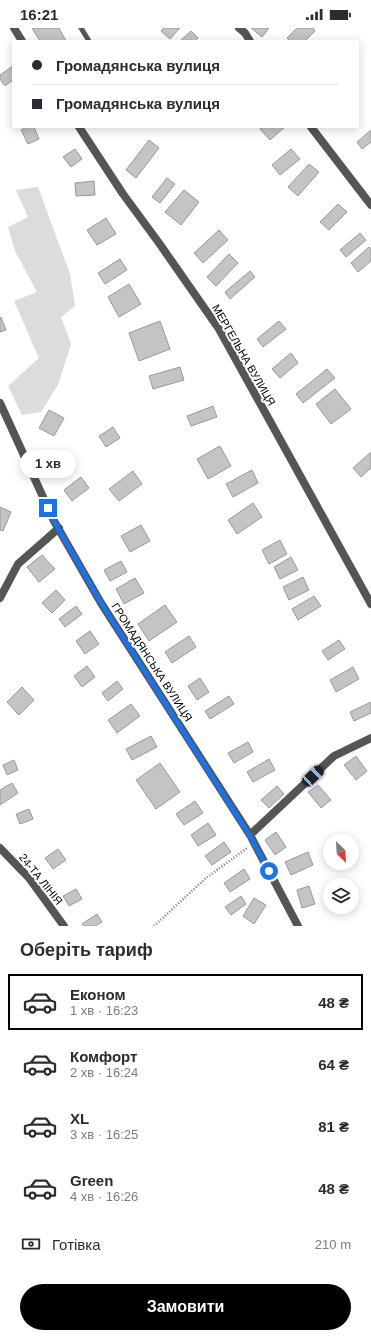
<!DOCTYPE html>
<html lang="uk">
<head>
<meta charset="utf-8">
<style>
  body { margin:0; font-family:Helvetica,sans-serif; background:#f2f2f3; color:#2b2b33; height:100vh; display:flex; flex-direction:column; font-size:15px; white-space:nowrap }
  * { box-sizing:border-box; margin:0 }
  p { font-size:13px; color:#7c7c81 }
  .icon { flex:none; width:22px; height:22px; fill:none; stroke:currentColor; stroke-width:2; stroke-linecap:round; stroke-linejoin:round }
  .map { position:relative; height:898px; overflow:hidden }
  .drawer { display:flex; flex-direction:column; background:#fff; flex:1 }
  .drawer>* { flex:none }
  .hud { position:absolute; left:12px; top:12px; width:347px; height:88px; border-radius:0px; box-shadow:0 2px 10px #0003; display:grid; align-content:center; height:88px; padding:0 20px; background:#fff }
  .needle { width:26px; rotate:155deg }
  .buttons { position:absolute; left:323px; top:806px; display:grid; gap:8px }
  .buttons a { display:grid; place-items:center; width:36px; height:36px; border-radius:50%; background:#fff; box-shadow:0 2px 10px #0003; font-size:20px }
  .end { position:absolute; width:18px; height:18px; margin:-9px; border:5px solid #1a73e8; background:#fff; box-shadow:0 0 0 2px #fff }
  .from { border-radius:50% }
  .bubble { position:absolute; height:28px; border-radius:14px; background:#fff; box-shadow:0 2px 10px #0003; font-size:13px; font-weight:800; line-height:28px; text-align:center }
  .car { position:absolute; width:12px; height:24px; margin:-12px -6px; border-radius:5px; box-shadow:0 0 3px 1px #0007; background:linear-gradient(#222 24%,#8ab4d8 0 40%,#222 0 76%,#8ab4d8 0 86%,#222 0) }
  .hud b { display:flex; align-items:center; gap:14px; height:38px; font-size:15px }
  .hud b+b { border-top:1px solid #e1e1e2 }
  .hud i { width:10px; height:10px; background:#2b2b33 }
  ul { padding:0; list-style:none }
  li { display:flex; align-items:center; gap:12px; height:56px; margin:0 8px 6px; padding:0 12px; border:2px solid transparent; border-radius:0px }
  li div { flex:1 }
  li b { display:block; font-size:15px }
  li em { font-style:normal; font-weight:800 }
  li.active { border-color:#000 }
  li>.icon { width:36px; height:36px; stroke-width:1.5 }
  h2 { padding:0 20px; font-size:18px; line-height:48px }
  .pay { display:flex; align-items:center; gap:10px; height:44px; padding:0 20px; font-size:15px }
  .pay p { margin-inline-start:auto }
  .cta { display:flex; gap:8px; margin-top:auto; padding:8px 20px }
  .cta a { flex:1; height:46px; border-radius:24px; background:#000; color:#fff; font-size:16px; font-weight:800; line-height:46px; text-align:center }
  .status { display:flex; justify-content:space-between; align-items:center; height:28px; padding:0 20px; background:#fff; direction:ltr }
  .status svg { height:11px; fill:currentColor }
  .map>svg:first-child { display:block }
  .green { fill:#dcdcdc }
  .building { fill:#c4c4c4; stroke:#999 }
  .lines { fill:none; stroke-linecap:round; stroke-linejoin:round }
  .path { stroke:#777; stroke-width:2.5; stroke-dasharray:1 2; stroke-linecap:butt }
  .lane { stroke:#555; stroke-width:5 }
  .street { stroke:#555; stroke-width:8 }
  .route { stroke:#1a73e8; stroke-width:5 }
  .labels { text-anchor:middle; stroke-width:4; stroke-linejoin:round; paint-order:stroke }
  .street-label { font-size:11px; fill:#000; stroke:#fff }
</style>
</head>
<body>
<div class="status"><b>16:21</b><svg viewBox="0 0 49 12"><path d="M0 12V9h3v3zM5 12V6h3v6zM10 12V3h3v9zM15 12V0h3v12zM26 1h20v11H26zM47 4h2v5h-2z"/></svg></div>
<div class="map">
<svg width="371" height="898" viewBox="0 0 371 898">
  <rect width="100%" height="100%" fill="#fff"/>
  <path class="green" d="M38 159 70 246 75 278 61 289 71 316 58 357 41 384 22 387 8 358 39 330 14 273 37 264 15 223 8 199 28 189 16 162Z"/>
  <path class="building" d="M32 0H59L66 13H40Z
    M164 0H180L170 11 161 3Z
    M251 0H269L262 9Z
    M297 0H313L315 3 305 13H290L287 10Z
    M191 3 198 10 195 13H180Z
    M13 38V52L5 58 0 51V47Z
    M27 99H34L39 111 28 116 21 102Z
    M262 99H285L270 112 260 101Z
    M371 102V114L362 121 357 114Z
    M149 112 159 120 136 150 126 142Z
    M75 121 82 131 71 139 63 129Z
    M291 121 300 131 280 147 272 137Z
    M309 136 319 144 298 168 288 159Z
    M167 150 175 156 160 175 152 169Z
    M94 153 95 167 76 168 75 155Z
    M184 162 199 174 181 197 165 184Z
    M338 176 347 184 329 202 320 194Z
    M106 190 116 206 97 217 87 202Z
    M219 202 228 212 203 235 194 225Z
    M360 205 366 212 346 229 340 222Z
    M369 219 371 221V233L358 244 351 235Z
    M229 226 238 235 216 258 207 249Z
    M120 231 127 242 105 256 98 245Z
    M250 243 255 249 230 271 225 264Z
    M129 256 141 276 119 289 108 269Z
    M1 289 6 302 0 304V290Z
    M160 293 170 321 139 333 129 305Z
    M279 293 286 301 263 319 257 311Z
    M291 325 298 335 280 350 272 341Z
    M180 339 184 352 153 361 149 348Z
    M327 341 335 350 303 375 296 366Z
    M335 361 351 381 331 396 316 376Z
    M213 378 217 389 191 398 187 388Z
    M49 382 64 390 54 408 39 400Z
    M113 399 120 410 106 419 99 408Z
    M220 418 231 438 208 451 197 431Z
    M371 424V440L361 449 353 440Z
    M252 442 258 455 233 469 226 456Z
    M133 443 142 456 119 473 109 461Z
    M81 449 89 460 72 473 64 462Z
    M253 475 262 489 237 506 228 492Z
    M0 479 11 484 3 503 0 502Z
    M141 497 150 513 130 524 121 508Z
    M280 512 287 526 269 536 262 522Z
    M42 527 55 541 39 554 27 539Z
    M291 529 298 542 280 551 274 539Z
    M121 533 127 544 110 553 104 542Z
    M303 549 309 562 289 572 283 559Z
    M135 550 144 565 124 576 116 561Z
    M56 562 65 572 52 585 42 575Z
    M314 568 321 578 298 592 292 581Z
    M165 577 177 594 149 613 138 596Z
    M76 578 82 586 65 599 59 591Z
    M90 603 99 616 85 626 76 613Z
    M189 608 196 619 172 635 165 624Z
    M339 612 345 621 328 632 322 623Z
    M87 638 95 649 82 659 74 648Z
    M353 639 359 651 336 664 330 652Z
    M200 650 209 664 197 672 188 658Z
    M117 653 123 661 108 673 102 665Z
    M22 659 34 672 19 687 7 674Z
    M229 668 234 676 210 691 205 683Z
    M371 674V685L354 693 350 684Z
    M131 676 140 688 117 705 108 692Z
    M151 708 157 719 132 732 126 721Z
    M248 714 253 724 234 735 228 725Z
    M356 728 367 743 356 752 344 737Z
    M269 731 275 742 253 754 247 744Z
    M14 732 18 742 7 747 3 737Z
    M160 735 180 764 156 781 136 752Z
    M12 755 18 765 0 777V762Z
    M318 757 331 772 321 780 308 764Z
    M277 758 284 766 269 780 261 772Z
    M195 773 203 785 184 797 176 786Z
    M29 781 33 791 20 796 16 786Z
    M208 795 216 807 198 818 191 807Z
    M276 804 286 819 275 827 265 812Z
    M224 814 231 824 212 837 205 828Z
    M58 821 66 832 53 841 45 830Z
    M308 824 313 837 291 847 285 834Z
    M244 841 250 851 230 864 224 855Z
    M309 858 315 876 302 880 297 862Z
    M76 861 82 871 69 878 63 868Z
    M241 868 246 876 231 887 225 879Z
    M254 870 266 877 254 896 243 888Z
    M97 886 102 894 95 898H84L82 896Z"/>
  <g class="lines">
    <path class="path" d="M154 898 206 850 247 820"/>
    <path class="lane" d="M81 0 89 13"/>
    <path class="street" d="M14 0 22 13
      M239 0 245 5 250 13
      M79 99 123 166 159 215 219 301 371 576
      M311 99 371 177
      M0 375 54 493 101 575 250 807 298 898
      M0 570 18 536 59 500
      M250 807 334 728 371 710
      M0 820 29 850 64 898"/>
  </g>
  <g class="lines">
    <path class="route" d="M48 480 54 493 101 575 250 808 269 843"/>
  </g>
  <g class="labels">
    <g class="street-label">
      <text transform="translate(244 327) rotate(60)" y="4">МЕРГЕЛЬНА ВУЛИЦЯ</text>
      <text transform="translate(152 634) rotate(57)" y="4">ГРОМАДЯНСЬКА ВУЛИЦЯ</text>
      <text transform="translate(41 851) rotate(51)" y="4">24-ТА ЛІНІЯ</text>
    </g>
  </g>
</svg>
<div class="buttons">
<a><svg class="needle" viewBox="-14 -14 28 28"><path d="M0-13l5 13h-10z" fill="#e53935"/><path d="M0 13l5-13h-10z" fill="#7c7c81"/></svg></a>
<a><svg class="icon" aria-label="layers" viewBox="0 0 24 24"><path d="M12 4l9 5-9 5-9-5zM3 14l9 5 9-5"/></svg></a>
</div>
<i class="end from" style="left:269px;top:843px"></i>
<i class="end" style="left:48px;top:480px"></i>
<div class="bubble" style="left:20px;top:422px;width:56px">1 хв</div>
<i class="car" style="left:313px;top:748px;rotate:47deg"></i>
<div class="hud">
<b><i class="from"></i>Громадянська вулиця</b>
<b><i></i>Громадянська вулиця</b>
</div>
</div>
<section class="drawer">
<h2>Оберіть тариф</h2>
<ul>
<li class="active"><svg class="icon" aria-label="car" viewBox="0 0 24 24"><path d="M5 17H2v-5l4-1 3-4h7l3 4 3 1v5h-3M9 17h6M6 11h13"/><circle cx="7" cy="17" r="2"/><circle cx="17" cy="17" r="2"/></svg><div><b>Економ</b><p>1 хв · 16:23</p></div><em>48 ₴</em></li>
<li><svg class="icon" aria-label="car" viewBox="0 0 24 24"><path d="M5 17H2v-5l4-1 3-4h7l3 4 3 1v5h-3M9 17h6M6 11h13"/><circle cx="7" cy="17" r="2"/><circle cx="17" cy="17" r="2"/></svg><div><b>Комфорт</b><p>2 хв · 16:24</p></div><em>64 ₴</em></li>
<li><svg class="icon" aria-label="car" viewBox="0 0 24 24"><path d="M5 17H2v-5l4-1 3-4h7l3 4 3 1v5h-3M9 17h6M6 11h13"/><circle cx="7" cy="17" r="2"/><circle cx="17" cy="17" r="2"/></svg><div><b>XL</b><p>3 хв · 16:25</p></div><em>81 ₴</em></li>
<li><svg class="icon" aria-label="car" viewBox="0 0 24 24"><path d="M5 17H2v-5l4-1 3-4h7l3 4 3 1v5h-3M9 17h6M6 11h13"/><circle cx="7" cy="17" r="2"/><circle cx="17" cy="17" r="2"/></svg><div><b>Green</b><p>4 хв · 16:26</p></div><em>48 ₴</em></li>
</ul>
<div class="pay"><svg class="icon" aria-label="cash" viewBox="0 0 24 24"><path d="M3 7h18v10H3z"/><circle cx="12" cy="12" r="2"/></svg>Готівка<p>210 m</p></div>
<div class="cta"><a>Замовити</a></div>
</section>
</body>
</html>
